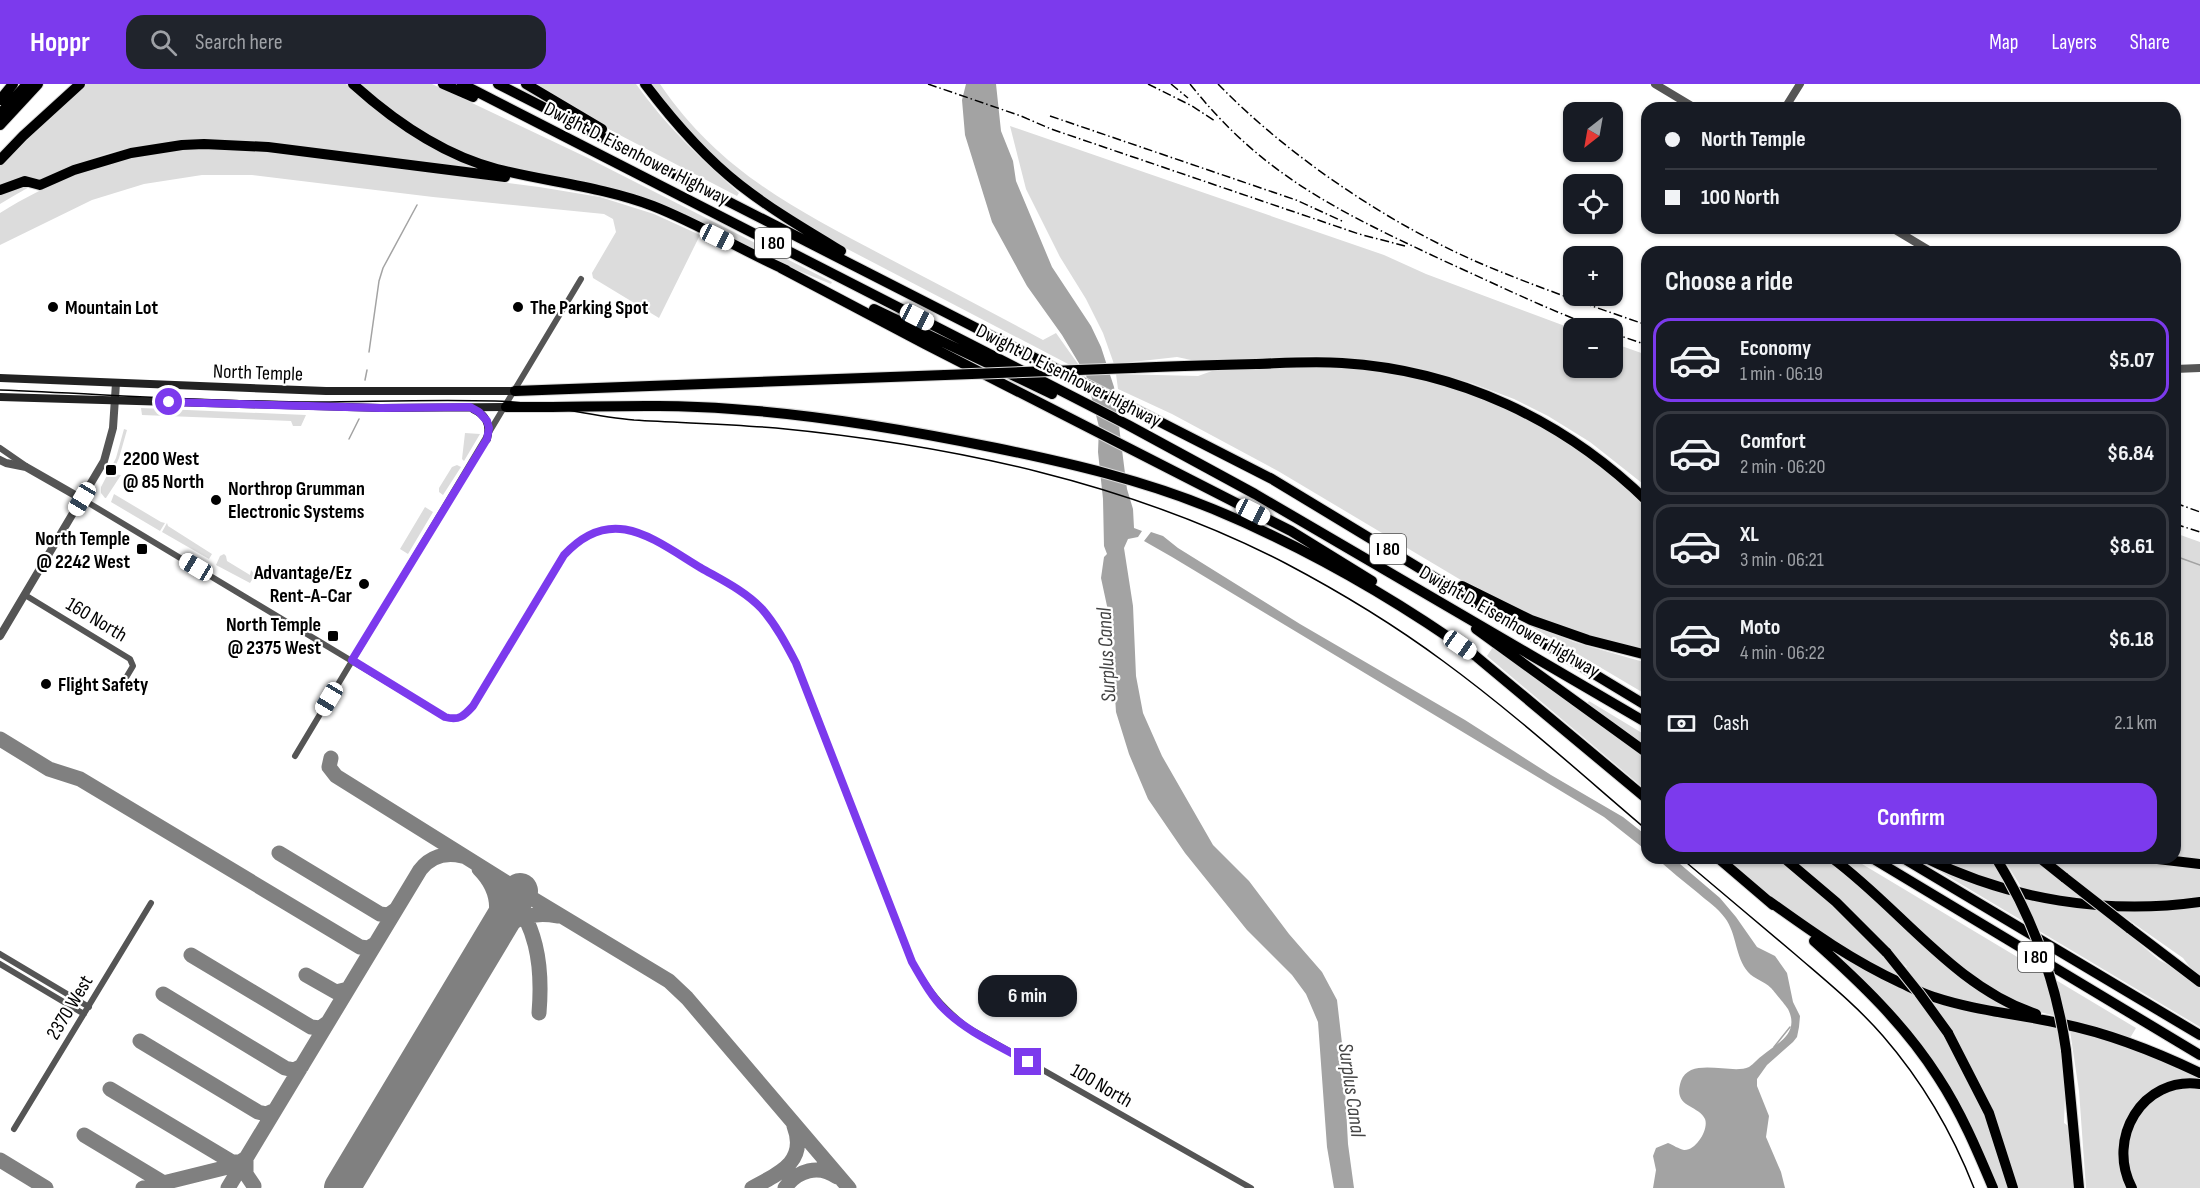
<!DOCTYPE html>
<html lang="en">
<head>
<meta charset="utf-8">
<style>
  body { margin:0; font-family:"Sofia Sans Condensed",sans-serif; background:#20242c; color:#f1f3f6; height:100vh; display:flex; flex-direction:column; font-size:22px; white-space:nowrap }
  * { box-sizing:border-box; margin:0 }
  p { font-size:20px; color:#9ea1a6 }
  .icon { flex:none; width:33px; height:33px; fill:none; stroke:currentColor; stroke-width:2; stroke-linecap:round; stroke-linejoin:round }
  .map { position:relative; flex:1; overflow:hidden }
  .side { position:absolute; left:1641px; top:162px; width:540px; height:618px; display:flex; flex-direction:column; background:#171b24; border-radius:18px; box-shadow:0 2px 4px #0004 }
  .side>* { flex:none }
  .guide { position:absolute; left:1641px; top:18px; width:540px; height:132px; border-radius:18px; box-shadow:0 2px 4px #0004; display:grid; align-content:center; height:132px; padding:0 24px; background:#171b24 }
  .needle { width:39px; rotate:211deg }
  .tools { position:absolute; left:1563px; top:18px; display:grid; gap:12px }
  .tools a { display:grid; place-items:center; width:60px; height:60px; border-radius:12px; background:#171b24; box-shadow:0 2px 4px #0004; font-size:30px }
  .end { position:absolute; width:27px; height:27px; margin:-14px; border:8px solid #7c3aed; background:#fff; box-shadow:0 0 0 3px #fff }
  .from { border-radius:50% }
  .bubble { position:absolute; height:42px; border-radius:18px; background:#171b24; box-shadow:0 2px 4px #0004; font-size:20px; font-weight:700; line-height:42px; text-align:center }
  .car { position:absolute; width:18px; height:36px; margin:-18px -9px; border-radius:8px; box-shadow:0 0 4px 2px #0007; background:linear-gradient(#fff 24%,#345 0 40%,#fff 0 76%,#345 0 86%,#fff 0) }
  .guide b { display:flex; align-items:center; gap:21px; height:57px; font-size:22px }
  .guide b+b { border-top:2px solid #363941 }
  .guide i { width:15px; height:15px; background:#f1f3f6 }
  ul { padding:0; list-style:none }
  li { display:flex; align-items:center; gap:18px; height:84px; margin:0 12px 9px; padding:0 12px; border:3px solid #363941; border-radius:18px }
  li div { flex:1 }
  li b { display:block; font-size:22px }
  li em { font-style:normal; font-weight:700 }
  li.on { border-color:#7c3aed }
  li>.icon { width:54px; height:54px; stroke-width:1.5 }
  h2 { padding:0 24px; font-size:27px; line-height:72px }
  .pay { display:flex; align-items:center; gap:15px; height:66px; padding:0 24px; font-size:22px }
  .pay p { margin-inline-start:auto }
  .button { display:flex; gap:12px; margin-top:auto; padding:12px 24px }
  .button a { flex:1; height:69px; border-radius:18px; background:#7c3aed; color:#fff; font-size:24px; font-weight:700; line-height:69px; text-align:center }
  header { display:flex; align-items:center; gap:36px; box-sizing:border-box; height:84px; padding:0 30px; background:#7c3aed; color:#fff }
  header strong { font-size:28px }
  nav { display:flex; gap:33px; margin-inline-start:auto; font-size:21px }
  .search { width:420px; height:54px; background:#20242c; display:flex; align-items:center; gap:15px; box-sizing:border-box; padding:0 21px; border-radius:18px; color:#9ea1a6; font-size:22px }
  .map>svg:first-child { display:block }
  .green { fill:#dcdcdc }
  .water { fill:#a3a3a3 }
  .lines { fill:none; stroke-linecap:round; stroke-linejoin:round }
  .stream { stroke:#a3a3a3; stroke-width:1.5 }
  .taxiway { stroke:#808080; stroke-width:15 }
  .runway { stroke:#808080; stroke-width:36 }
  .motorway-casing { stroke:#dbdbdb; stroke-width:12 }
  .minor { stroke:#555; stroke-width:6 }
  .tertiary { stroke:#555; stroke-width:8 }
  .secondary { stroke:#222; stroke-width:8 }
  .motorway { stroke:#000; stroke-width:10 }
  .tram { stroke:#000; stroke-width:1.5 }
  .rail { stroke:#000; stroke-width:1.5; stroke-dasharray:9 3 1.5 3; stroke-linecap:butt }
  .motorway-bridge-casing { stroke:#dbdbdb; stroke-width:12; stroke-linecap:butt }
  .motorway-bridge { stroke:#000; stroke-width:10 }
  .route { stroke:#7c3aed; stroke-width:8 }
  .poi-dot { fill:#000; stroke:#fff; stroke-width:2 }
  .labels { text-anchor:middle; stroke-width:4.5; stroke-linejoin:round; paint-order:stroke }
  .shield { fill:#fff; stroke:#4c4c4c; stroke-width:1.5 }
  .shield-label { font-size:18px; font-weight:bold; fill:#000 }
  .street-label { font-size:20px; fill:#000; stroke:#fff }
  .poi-label { font-size:20px; font-weight:bold; fill:#000; stroke:#fff; text-anchor:start }
  .water-label { font-size:21px; font-style:italic; fill:#444; stroke:#fff }
</style>
</head>
<body>
<header>
<strong>Hoppr</strong>
<div class="search"><svg class="icon" aria-label="search" viewBox="0 0 24 24"><circle cx="10" cy="10" r="6"/><path d="M15 15l6 6"/></svg>Search here</div>
<nav><a>Map</a><a>Layers</a><a>Share</a></nav>
</header>
<div class="map">
<svg width="2200" height="1104" viewBox="0 0 2200 1104">
  <rect width="100%" height="100%" fill="#fff"/>
  <path class="green" d="M84 0H346L353 6 485 85 484 88C437 82 390 75 343 69 269 59 200 49 125 65 81 75 39 96 0 120V81Z
    M357 0H432L588 74 832 198 831 200 777 178 698 138 497 82 431 55Z
    M530 0H636C666 42 701 75 739 109L737 112 612 47Z
    M649 0H660C719 87 795 125 886 173 938 200 991 228 1043 256L1056 249 1078 280 1070 281 809 145 763 114 709 69Z
    M1010 42 1384 171 1426 190 1573 245 1574 284H1612L1613 259 1647 271V403L1590 358 1548 332 1514 315 1471 299 1418 284 1363 275 1311 272 1196 277 1177 273 1114 280 1103 249 1086 215 1060 173 1026 105Z
    M220 64 267 67 539 103 600 113 654 130 700 151 659 234 593 194 592 189 616 148 613 135 604 130 433 113 252 91H202L144 100 92 116 0 161V129C48 99 103 76 160 68 179 65 200 65 220 64Z
    M1312 282C1330 283 1349 283 1367 285 1444 294 1525 326 1588 371 1609 386 1627 405 1647 422V569L1549 539 1476 505 1278 387 1172 330 1118 305 1116 290 1198 292 1212 287Z
    M141 324 306 331 301 342H293L291 337 142 331Z
    M124 345 127 346 119 374 112 390 121 391 106 414H105L101 409V403L116 374Z
    M465 349 480 350 464 377 462 375Z
    M457 381 461 383 443 411 439 408V404L452 383Z
    M114 410 161 438 165 439 160 447 111 418Z
    M425 423 433 428 408 470 400 465Z
    M167 439 168 442 212 470 209 475 162 448Z
    M2175 449 2200 458V777L2175 774Z
    M224 470 226 472 227 477 250 491 251 486 255 491 250 499 216 481 220 472Z
    M1522 537 1574 558 1647 579V611Z
    M1493 563 1647 671V707L1487 572Z
    M1589 617 1647 652V664L1587 620Z
    M1725 774H1778L1849 836 1898 887 1907 883 1788 774H1826L1853 794 1902 838 1953 889 1988 913 2013 925 2002 927C1975 920 1948 914 1922 905 1851 879 1783 823 1725 774Z
    M1837 774H1852L2136 944 2130 954 2109 946 2040 928 1983 903Z
    M1917 774 1961 793 2099 825 2159 876 2178 886 2200 903V943Z
    M1934 774H1991L2008 800 1989 796Z
    M2003 774H2034L2088 817 2023 806Z
    M2044 774H2135L2172 781 2200 783V814L2162 819 2102 817Z
    M2200 822V892L2192 886 2183 874 2113 825Z
    M1844 875 1877 893 1914 909 1958 973 1978 1014 2010 1104H1996L1980 1064 1879 912 1843 877Z
    M1928 914 2059 943 2065 1013 2064 1039 2070 1043 2076 1104H2017L2002 1056Z
    M2070 947 2116 958 2200 993V996C2182 995 2177 1001 2162 1010 2153 1015 2142 1019 2134 1026 2111 1043 2119 1082 2127 1104H2086L2079 1007Z
    M2200 1003V1104H2136L2127 1085 2126 1060 2139 1028 2167 1007Z"/>
  <path class="water" d="M966 0H996L1001 47 1013 77 1016 97 1052 183 1091 242 1101 263 1114 303 1127 405 1133 425 1134 444 1142 447 1138 453 1128 455 1124 464 1133 522 1136 592 1143 629 1162 672 1213 761 1249 797 1289 850 1322 888 1337 916 1343 968 1348 1060 1354 1104H1334L1327 1063 1318 938 1306 910 1292 891 1247 846 1185 769 1148 715 1129 670 1116 628 1110 536 1101 494 1104 473 1107 470 1104 462 1103 415 1098 368 1099 343 1086 291 1062 251 1027 202 992 138 965 51 962 16Z
    M1151 448 1163 452 1178 464 1300 540 1465 636 1551 691 1623 733 1647 752V767L1604 733 1172 473 1144 457Z
    M1656 774H1673L1720 814 1736 833 1757 863 1775 872 1787 889 1793 918 1800 932 1799 943 1797 953 1793 958 1767 981 1757 995V1002L1769 1032 1766 1053 1781 1088 1785 1104H1653L1656 1086 1653 1072 1656 1064 1668 1059C1673 1061 1679 1065 1684 1066 1696 1067 1709 1045 1705 1035 1698 1020 1672 1024 1681 997 1690 972 1732 991 1749 983 1754 980 1758 974 1763 971 1778 959 1800 949 1788 925 1786 922 1773 906 1771 904 1764 897 1754 895 1748 888 1735 873 1737 850 1725 834 1718 824 1707 817 1698 809 1684 798 1670 786 1656 774Z"/>
  <g class="lines">
    <path class="stream" d="M369 268 379 197 383 184 417 121
      M365 296 367 286
      M349 355 359 335
      M2175 472 2200 481
      M1774 963 1790 943"/>
    <path class="taxiway" d="M0 655 49 685 80 695 360 863 368 864 375 860
      M331 674 329 683 336 692 520 807 669 897 687 914 849 1104
      M279 769 380 830 388 831 395 826
      M479 785C507 813 497 841 481 872
      M503 802C537 838 543 881 539 929
      M493 855C509 835 532 827 557 832
      M191 871 311 943 320 944 327 939
      M306 891 336 908 348 905
      M163 910 285 984 294 986 302 982
      M140 957 258 1028 266 1030 275 1026
      M110 1005 232 1078H240L246 1074
      M84 1051 167 1101
      M246 1074V1090L254 1102
      M0 1076 46 1104
      M143 1104 232 1082 242 1078
      M228 1104 420 786C430 773 445 768 462 772
      M752 1104C778 1090 808 1078 794 1042
      M785 1104C797 1086 819 1080 837 1093"/>
    <path class="runway" d="M342 1104 520 807"/>
    <defs>
      <path id="motorway" d="M353 0C394 37 443 71 497 85 549 98 603 103 653 122 699 140 741 166 786 186
        M443 0 473 13
        M462 0 1128 341 1255 410 1647 639
        M498 0 1272 395 1647 622
        M526 0 602 45
        M645 0C673 37 703 72 740 101 772 126 806 146 841 167
        M0 16 13 0
        M0 30 27 0
        M0 41 38 0
        M0 76 23 52 80 0
        M0 106 25 97 40 101 74 86 131 69 182 61 204 60 268 63 505 93
        M781 184 925 260 1291 447 1372 497
        M874 225 1052 310
        M1133 284C1174 282 1215 281 1256 280 1285 279 1313 277 1342 279 1458 286 1564 336 1647 417
        M515 307 945 291
        M506 323C581 324 656 319 732 325 821 331 908 346 996 364 1069 379 1143 396 1213 425 1307 464 1394 514 1477 573
        M1462 502 1531 536 1588 556 1647 571
        M1476 545 1647 669
        M1472 569 1647 715
        M1718 774 1773 821
        M1784 774 1836 818 1887 869
        M1832 774C1900 824 1954 903 2036 930
        M1872 774 2200 971
        M1903 774 2200 951
        M1926 774C2010 816 2107 831 2200 818
        M2040 774 2065 794
        M2149 774 2200 780
        M1769 817C1812 848 1853 877 1901 899 1912 904 1923 910 1934 913 1976 927 2020 930 2063 940 2112 950 2156 968 2200 989
        M2129 844 2200 898
        M1814 857C1860 898 1905 941 1938 993 1961 1028 1977 1066 1993 1104
        M1948 949 1989 1029 2013 1104
        M2066 966 2079 1104
        M2132 1104C2106 1055 2142 992 2200 1000"/>
    </defs>
    <use href="#motorway" class="motorway-casing"/>
    <path class="minor" d="M0 364 26 382
      M82 415 445 633C459 637 464 632 473 622L564 471C612 419 653 455 701 484 722 496 746 507 762 525 776 541 786 560 796 579L912 878C929 907 940 922 967 943L1251 1104
      M25 511 130 575 133 582 124 597
      M295 672 581 195
      M0 870 89 923
      M0 880 84 930
      M14 1045 151 819"/>
    <path class="tertiary" d="M1655 0 1695 24
      M1785 24 1800 0
      M1892 144 1932 168
      M2175 285 2200 284
      M0 376 6 379 26 383 82 415
      M0 552 104 377 113 344 116 299"/>
    <path class="secondary" d="M0 294 326 307H515
      M0 313 381 324 506 323
      M473 325C486 331 491 340 487 355"/>
    <use href="#motorway" class="motorway"/>
    <path class="tram" d="M0 306C100 310 200 317 300 318 365 318 430 315 495 317 542 318 587 332 634 336 682 339 729 340 776 344 951 361 1128 398 1285 479 1340 508 1393 540 1443 577 1514 629 1580 689 1647 746
      M1681 774C1719 806 1758 839 1796 871 1826 897 1857 922 1883 952 1922 997 1952 1048 1974 1104"/>
    <path class="rail" d="M928 0 1021 32 1051 45 1359 150 1405 162
      M1148 0 1192 22 1215 37
      M1171 0 1188 14
      M1190 0C1262 91 1338 127 1440 175 1493 199 1544 224 1598 244
      M1218 0C1290 74 1393 143 1489 183 1540 204 1594 223 1647 241
      M1050 32 1296 116 1342 137
      M1612 249 1647 261
      M2175 419 2200 428
      M2175 440 2200 448"/>
    <defs>
      <path id="motorway-bridge" d="M945 291 1133 284
        M1996 774C2033 834 2056 896 2066 966
        M2065 794 2129 844
        M1887 869 1919 909 1948 949"/>
    </defs>
    <use href="#motorway-bridge" class="motorway-bridge-casing"/>
    <use href="#motorway-bridge" class="motorway-bridge"/>
  </g>
  <g class="lines">
    <path class="route" d="M169 318 381 324 470 323 479 328 487 337 489 344 487 355 352 576 445 633C459 637 464 632 473 622L564 471C612 419 653 455 701 484 722 496 745 507 762 525 776 541 786 560 796 579L912 878C922 895 931 912 944 925 967 948 1000 962 1028 978"/>
  </g>
  <g class="poi-dot">
    <circle cx="53" cy="223" r="6"/>
    <circle cx="518" cy="223" r="6"/>
    <rect x="105" y="380" width="12" height="12" rx="3"/>
    <circle cx="216" cy="416" r="6"/>
    <rect x="136" y="459" width="12" height="12" rx="3"/>
    <circle cx="364" cy="500" r="6"/>
    <rect x="327" y="546" width="12" height="12" rx="3"/>
    <circle cx="46" cy="600" r="6"/>
  </g>
  <g class="labels">
    <g class="shield">
      <rect x="755" y="144" width="36" height="30" rx="4.5"/>
      <rect x="1370" y="450" width="36" height="30" rx="4.5"/>
      <rect x="2018" y="858" width="36" height="30" rx="4.5"/>
    </g>
    <g class="shield-label">
      <text x="773" y="165">I 80</text>
      <text x="1388" y="471">I 80</text>
      <text x="2036" y="879">I 80</text>
    </g>
    <g class="street-label">
      <text transform="translate(637 69) rotate(27)" y="7">Dwight D. Eisenhower Highway</text>
      <text transform="translate(258 288) rotate(2)" y="7">North Temple</text>
      <text transform="translate(1069 291) rotate(27)" y="7">Dwight D. Eisenhower Highway</text>
      <text transform="translate(97 535) rotate(31)" y="7">160 North</text>
      <text transform="translate(1510 537) rotate(30)" y="7">Dwight D. Eisenhower Highway</text>
      <text transform="translate(69 923) rotate(-59)" y="7">2370 West</text>
      <text transform="translate(1102 1001) rotate(30)" y="7">100 North</text>
    </g>
    <g class="poi-label">
      <text x="65" y="230">Mountain Lot</text>
      <text x="530" y="230">The Parking Spot</text>
      <text x="123" y="381">2200 West<tspan x="123" dy="23">@ 85 North</tspan></text>
      <text x="228" y="411">Northrop Grumman<tspan x="228" dy="23">Electronic Systems</tspan></text>
      <text x="130" y="461" text-anchor="end">North Temple<tspan x="130" dy="23">@ 2242 West</tspan></text>
      <text x="352" y="495" text-anchor="end">Advantage/Ez<tspan x="352" dy="23">Rent-A-Car</tspan></text>
      <text x="321" y="547" text-anchor="end">North Temple<tspan x="321" dy="23">@ 2375 West</tspan></text>
      <text x="58" y="607">Flight Safety</text>
    </g>
    <g class="water-label">
      <text transform="translate(1106 571) rotate(-93)" y="7">Surplus Canal</text>
      <text transform="translate(1352 1006) rotate(82)" y="7">Surplus Canal</text>
    </g>
  </g>
</svg>
<div class="tools">
<a><svg class="needle" viewBox="-14 -14 28 28"><path d="M0-13l5 13h-10z" fill="#e53935"/><path d="M0 13l5-13h-10z" fill="#9ea1a6"/></svg></a>
<a><svg class="icon" aria-label="locate" viewBox="0 0 24 24"><circle cx="12" cy="12" r="6"/><path d="M12 2v4M12 18v4M2 12h4M18 12h4"/></svg></a>
<a>+</a>
<a>−</a>
</div>
<i class="end from" style="left:169px;top:318px"></i>
<i class="end" style="left:1028px;top:978px"></i>
<div class="bubble" style="left:978px;top:891px;width:99px">6 min</div>
<i class="car" style="left:717px;top:153px;rotate:116deg"></i>
<i class="car" style="left:917px;top:233px;rotate:117deg"></i>
<i class="car" style="left:82px;top:415px;rotate:211deg"></i>
<i class="car" style="left:1253px;top:428px;rotate:117deg"></i>
<i class="car" style="left:196px;top:483px;rotate:301deg"></i>
<i class="car" style="left:1460px;top:561px;rotate:125deg"></i>
<i class="car" style="left:329px;top:615px;rotate:211deg"></i>
<div class="guide">
<b><i class="from"></i>North Temple</b>
<b><i></i>100 North</b>
</div>
<section class="side">
<h2>Choose a ride</h2>
<ul>
<li class="on"><svg class="icon" aria-label="car" viewBox="0 0 24 24"><path d="M5 17H2v-5l4-1 3-4h7l3 4 3 1v5h-3M9 17h6M6 11h13"/><circle cx="7" cy="17" r="2"/><circle cx="17" cy="17" r="2"/></svg><div><b>Economy</b><p>1 min · 06:19</p></div><em>$5.07</em></li>
<li><svg class="icon" aria-label="car" viewBox="0 0 24 24"><path d="M5 17H2v-5l4-1 3-4h7l3 4 3 1v5h-3M9 17h6M6 11h13"/><circle cx="7" cy="17" r="2"/><circle cx="17" cy="17" r="2"/></svg><div><b>Comfort</b><p>2 min · 06:20</p></div><em>$6.84</em></li>
<li><svg class="icon" aria-label="car" viewBox="0 0 24 24"><path d="M5 17H2v-5l4-1 3-4h7l3 4 3 1v5h-3M9 17h6M6 11h13"/><circle cx="7" cy="17" r="2"/><circle cx="17" cy="17" r="2"/></svg><div><b>XL</b><p>3 min · 06:21</p></div><em>$8.61</em></li>
<li><svg class="icon" aria-label="car" viewBox="0 0 24 24"><path d="M5 17H2v-5l4-1 3-4h7l3 4 3 1v5h-3M9 17h6M6 11h13"/><circle cx="7" cy="17" r="2"/><circle cx="17" cy="17" r="2"/></svg><div><b>Moto</b><p>4 min · 06:22</p></div><em>$6.18</em></li>
</ul>
<div class="pay"><svg class="icon" aria-label="cash" viewBox="0 0 24 24"><path d="M3 7h18v10H3z"/><circle cx="12" cy="12" r="2"/></svg>Cash<p>2.1 km</p></div>
<div class="button"><a>Confirm</a></div>
</section>
</div>
</body>
</html>
